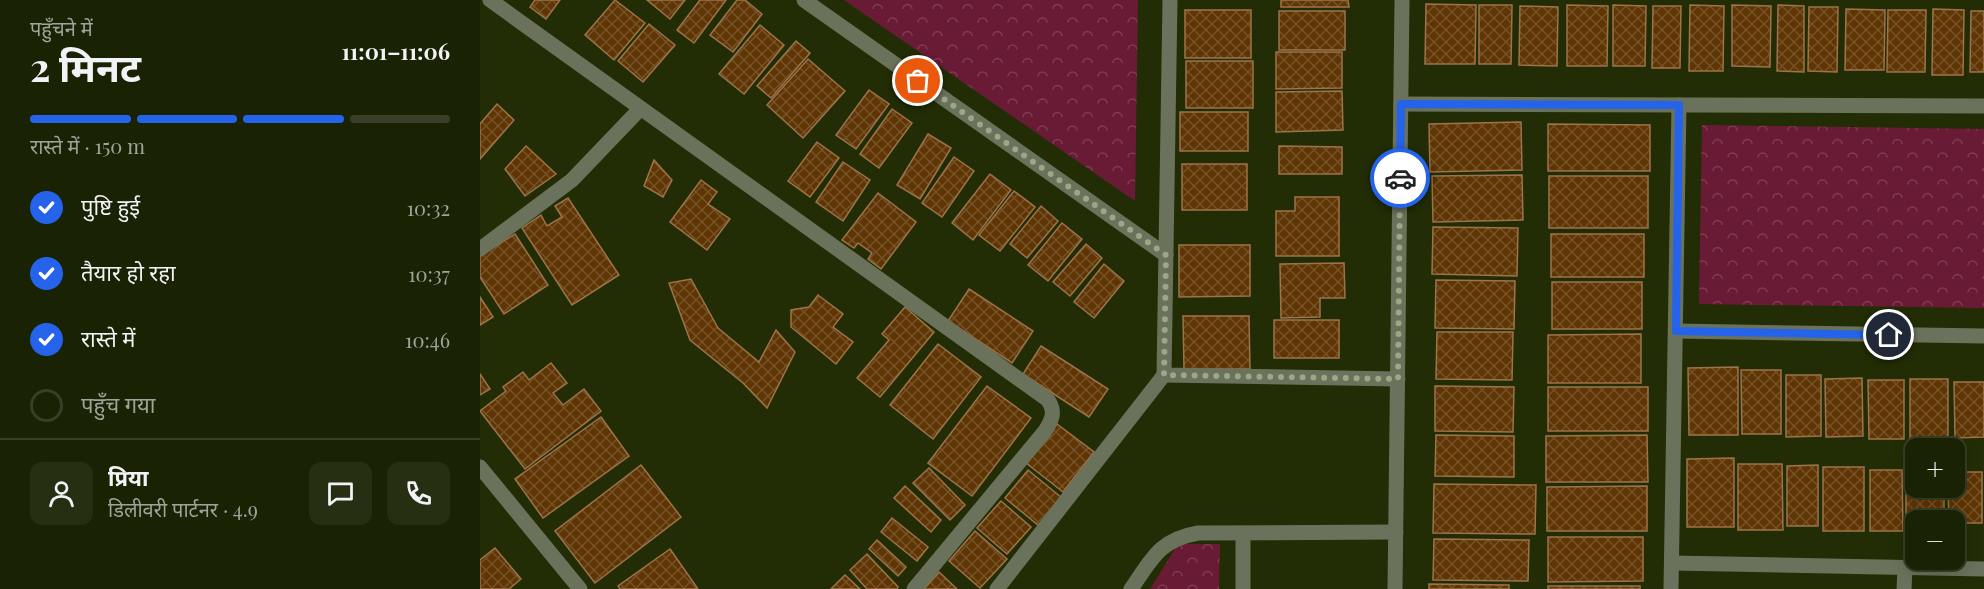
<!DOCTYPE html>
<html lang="hi">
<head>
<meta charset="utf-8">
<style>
  body { margin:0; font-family:"Playfair Display","Noto Sans Devanagari",serif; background:#272f13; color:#f1f3f6; height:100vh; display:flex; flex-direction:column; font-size:22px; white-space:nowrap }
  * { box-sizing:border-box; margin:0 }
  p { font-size:20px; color:#9fa49a }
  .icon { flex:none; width:33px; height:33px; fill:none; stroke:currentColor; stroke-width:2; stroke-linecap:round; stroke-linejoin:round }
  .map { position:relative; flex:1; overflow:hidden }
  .sheet { display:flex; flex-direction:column; background:#1a2204; width:480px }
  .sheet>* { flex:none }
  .buttons { position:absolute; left:1425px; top:438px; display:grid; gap:12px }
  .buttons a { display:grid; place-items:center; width:60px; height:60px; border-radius:12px; background:#1a2204; box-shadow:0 3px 15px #0003,0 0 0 2px #383f26; font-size:30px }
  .pin { position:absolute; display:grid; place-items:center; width:51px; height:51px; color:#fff; margin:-26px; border:3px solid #fff; border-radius:50%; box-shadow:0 2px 6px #0007 }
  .courier { position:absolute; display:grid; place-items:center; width:60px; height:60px; margin:-30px; border:4px solid #2563eb; border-radius:50%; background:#fff; color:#222; box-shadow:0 2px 8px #0007 }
  .summary em { font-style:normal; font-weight:700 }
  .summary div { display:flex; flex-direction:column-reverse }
  .summary { display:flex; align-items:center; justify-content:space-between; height:102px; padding:0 30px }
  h1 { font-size:39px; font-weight:700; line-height:45px }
  .bar { display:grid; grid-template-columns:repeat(4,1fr); gap:9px 6px; align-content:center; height:72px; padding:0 30px }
  .bar i { height:8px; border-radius:4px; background:#383f26 }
  .bar .current { background:#2563eb }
  .bar p { grid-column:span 4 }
  .line { display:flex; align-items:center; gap:15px; padding:0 30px; border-top:2px solid #383f26 }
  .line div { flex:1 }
  .round { display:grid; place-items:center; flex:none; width:63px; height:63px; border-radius:12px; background:#272f13 }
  ol { padding:0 30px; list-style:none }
  li { display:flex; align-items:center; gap:18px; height:66px }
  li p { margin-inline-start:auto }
  li .icon { padding:6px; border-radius:50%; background:#2563eb; color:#fff; stroke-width:4 }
  li:last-child { color:#9fa49a }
  li i { width:33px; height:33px; border:3px solid #383f26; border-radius:50% }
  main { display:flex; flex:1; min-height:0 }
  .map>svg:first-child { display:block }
  .forest { fill:url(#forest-crowns) }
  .building { fill:url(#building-cross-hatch); stroke:#9d734a; stroke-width:1.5 }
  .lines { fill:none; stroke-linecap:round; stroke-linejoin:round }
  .minor { stroke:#6a725c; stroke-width:15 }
  .done { stroke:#9ca787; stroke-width:6; stroke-dasharray:0 10.8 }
  .route { stroke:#2563eb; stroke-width:8 }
</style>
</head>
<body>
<main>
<section class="sheet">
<div class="summary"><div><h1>2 मिनट</h1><p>पहुँचने में</p></div><em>11:01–11:06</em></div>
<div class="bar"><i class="current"></i><i class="current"></i><i class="current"></i><i></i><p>रास्ते में · 150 m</p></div>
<ol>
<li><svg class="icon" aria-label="check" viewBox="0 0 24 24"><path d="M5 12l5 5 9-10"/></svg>पुष्टि हुई<p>10:32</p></li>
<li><svg class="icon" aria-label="check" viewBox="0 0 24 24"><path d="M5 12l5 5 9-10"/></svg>तैयार हो रहा<p>10:37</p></li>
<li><svg class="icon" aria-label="check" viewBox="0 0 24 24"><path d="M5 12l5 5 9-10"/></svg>रास्ते में<p>10:46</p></li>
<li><i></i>पहुँच गया</li>
</ol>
<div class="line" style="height:108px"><a class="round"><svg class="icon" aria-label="person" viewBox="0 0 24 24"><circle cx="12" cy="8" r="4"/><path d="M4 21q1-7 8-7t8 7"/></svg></a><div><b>प्रिया</b><p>डिलीवरी पार्टनर · 4.9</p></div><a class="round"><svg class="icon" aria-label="chat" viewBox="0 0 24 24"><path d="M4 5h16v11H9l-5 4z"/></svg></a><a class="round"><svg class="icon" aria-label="phone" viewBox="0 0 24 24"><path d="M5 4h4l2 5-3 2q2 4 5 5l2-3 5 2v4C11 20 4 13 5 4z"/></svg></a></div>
</section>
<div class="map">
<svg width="1504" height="589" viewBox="0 0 1504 589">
  <defs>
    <pattern id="forest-crowns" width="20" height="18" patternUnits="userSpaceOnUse" patternTransform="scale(1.5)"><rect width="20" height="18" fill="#691b36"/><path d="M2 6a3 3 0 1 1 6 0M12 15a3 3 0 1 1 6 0" fill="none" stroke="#7e3c52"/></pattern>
    <pattern id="building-cross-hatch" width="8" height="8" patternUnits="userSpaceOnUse" patternTransform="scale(1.5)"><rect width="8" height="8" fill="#5e3503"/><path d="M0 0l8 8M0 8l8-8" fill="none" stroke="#755227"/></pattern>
  </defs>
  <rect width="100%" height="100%" fill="#222d05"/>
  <!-- forest -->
  <g class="forest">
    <path d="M364 0H658L655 201Z"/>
    <path d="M1222 125 1504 129V308L1219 304Z"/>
    <path d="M698 544H740L739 589H670Z"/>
  </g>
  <!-- building -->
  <g class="building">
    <path d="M55 0H80L66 19 50 7Z"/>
    <path d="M135 0 165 23 134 60 105 35Z"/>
    <path d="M167 0H205L190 19Z"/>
    <path d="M220 0H246L214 43 197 30Z"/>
    <path d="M257 0H265L282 14 253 52 230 35Z"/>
    <path d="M801 0H868L869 7H801Z"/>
    <path d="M946 4 996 5 995 64H945Z"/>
    <path d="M999 5H1032L1031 64H999Z"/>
    <path d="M1087 5 1128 6 1127 66H1087Z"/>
    <path d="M1133 5 1166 6 1165 66H1133Z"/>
    <path d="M1210 5 1244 6 1243 71H1209Z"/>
    <path d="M1252 5 1291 6 1290 67 1252 66Z"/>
    <path d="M1298 5 1324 6V72L1297 71Z"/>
    <path d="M1040 6 1078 7 1077 66 1039 65Z"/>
    <path d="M1173 6H1201L1200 68H1172Z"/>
    <path d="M1329 7H1358L1357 72 1328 71Z"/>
    <path d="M1366 9 1405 10 1404 70H1365Z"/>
    <path d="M1453 9 1484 10 1483 75H1452Z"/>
    <rect x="705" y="10" width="66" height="48"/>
    <path d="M1408 10H1446L1445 72H1407Z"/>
    <rect x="799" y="11" width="66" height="39"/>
    <path d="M1491 11H1504V72H1490Z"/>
    <path d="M169 24 195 45 163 82 138 61Z"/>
    <path d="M280 25 304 45 264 94 239 74Z"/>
    <path d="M316 41 330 53 291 98 277 86Z"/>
    <path d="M796 52H862V88L796 89Z"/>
    <path d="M328 59 365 91 323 138 287 105Z"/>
    <rect x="706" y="61" width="67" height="47"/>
    <path d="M389 90 409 104 376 149 356 135Z"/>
    <path d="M862 91 863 130 796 132V92Z"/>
    <path d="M17 104 34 120 0 159V124Z"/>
    <path d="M412 109 432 123 399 168 380 154Z"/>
    <rect x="700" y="112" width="68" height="39"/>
    <path d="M1041 122 1042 170 950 172 949 124Z"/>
    <path d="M1068 124 1170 125V171H1068Z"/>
    <path d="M448 134 471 148 440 199 417 185Z"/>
    <path d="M337 142 359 158 330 197 308 181Z"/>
    <path d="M46 146 76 174 45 196 25 169Z"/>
    <path d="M799 146 862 147V174H799Z"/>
    <path d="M474 157 494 171 462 217 442 203Z"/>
    <path d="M174 160 192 180 183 197 164 186Z"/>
    <path d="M363 162 390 180 363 221 336 202Z"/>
    <rect x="702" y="164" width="65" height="46"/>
    <path d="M510 174 531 190 493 240 472 223Z"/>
    <path d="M1042 175 1043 220 953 222 952 176Z"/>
    <rect x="1069" y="176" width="99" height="52"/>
    <path d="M221 180 237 192 228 204 250 219 227 250 190 222Z"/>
    <path d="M534 191 555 207 520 251 499 235Z"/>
    <path d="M398 193 436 222 401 269 388 259 392 253 378 243 374 248 362 240Z"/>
    <path d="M815 197H859V256H796V211H815Z"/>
    <path d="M88 198 139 275 92 305 42 228 61 215 67 226 82 217 75 206Z"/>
    <path d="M561 206 578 221 547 258 530 244Z"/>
    <path d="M582 223 602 239 568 281 548 265Z"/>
    <path d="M953 227 1038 228 1037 276 952 274Z"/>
    <path d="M35 234 68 285 24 314 0 277V256Z"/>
    <rect x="1071" y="234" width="93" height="43"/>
    <path d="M606 244 622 258 590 296 573 282Z"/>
    <path d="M699 245H770V296L699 297Z"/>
    <path d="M864 263 865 298H840V317L801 318 800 264Z"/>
    <path d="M624 264 644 281 614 318 594 302Z"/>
    <path d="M211 279 238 328 279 362 296 330 315 352 287 408 263 383 210 340 189 283Z"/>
    <path d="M956 280 1035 281 1034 329 955 328Z"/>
    <rect x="1072" y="282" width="90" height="47"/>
    <path d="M489 289 553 331 532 363 468 321Z"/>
    <path d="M338 295 363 314 353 327 373 342 356 364 311 327V310L329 307Z"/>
    <path d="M0 297 13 317 0 325Z"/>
    <path d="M425 307 454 332 400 397 377 378 409 340 402 334Z"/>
    <path d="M703 316H769L770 369H704Z"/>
    <rect x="794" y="320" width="65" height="38"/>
    <path d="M957 332H1033L1032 380 956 379Z"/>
    <path d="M1161 334V383H1068V335Z"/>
    <path d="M458 344 501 377 453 439 410 405Z"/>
    <path d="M561 346 628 389 609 417 543 374Z"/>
    <path d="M71 363 87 383 73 393 83 405 104 389 121 411 45 469 0 411 26 391 23 387 43 372 49 380Z"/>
    <path d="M1258 367V435H1209L1208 368Z"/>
    <path d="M1261 370H1301V434H1262Z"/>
    <path d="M0 374 10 389 0 395Z"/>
    <path d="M1306 375H1341V436L1306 437Z"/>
    <path d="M1382 378 1383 436 1346 437 1345 379Z"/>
    <rect x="1430" y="379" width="38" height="60"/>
    <path d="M1388 380H1424V439H1389Z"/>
    <path d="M1474 382H1504V437L1475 438Z"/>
    <path d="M507 386 551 418 492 496 448 463Z"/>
    <path d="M955 386 1034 387 1033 432 955 431Z"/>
    <rect x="1068" y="387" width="100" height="44"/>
    <path d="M121 417 149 456 63 518 35 479Z"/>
    <path d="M577 424 614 452 583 492 546 463Z"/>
    <path d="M956 435 1034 436V477L955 476Z"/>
    <path d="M1167 435 1168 482H1066V436Z"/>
    <path d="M1254 458V527H1207V459Z"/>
    <path d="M1258 464H1302L1303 530H1258Z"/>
    <path d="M161 465 201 517 115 583 75 531Z"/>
    <path d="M1338 465V526H1307V466Z"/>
    <rect x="1343" y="467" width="41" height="64"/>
    <path d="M449 468 485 505 470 520 433 483Z"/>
    <path d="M1426 469H1436V488H1464V520H1436V533H1426Z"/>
    <path d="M548 470 582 498 559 526 525 498Z"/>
    <path d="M1390 470H1422L1423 531H1390Z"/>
    <path d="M1474 472H1502V523H1474V520H1469L1468 488H1474Z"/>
    <path d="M954 484 1056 485 1055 534 953 533Z"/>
    <path d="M425 486 461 520 451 532 414 498Z"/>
    <path d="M1167 486V531H1067V487Z"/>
    <path d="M521 501 551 527 527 554 497 528Z"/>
    <path d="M412 518 448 547 437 561 401 532Z"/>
    <path d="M495 531 527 559 500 588 469 561Z"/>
    <path d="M1068 537H1163V581L1068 582Z"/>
    <path d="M954 539 1049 540 1048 581 953 580Z"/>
    <path d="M397 540 426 567 418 576 389 549Z"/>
    <path d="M15 548 41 579 29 589H0V560Z"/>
    <path d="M190 549 218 589H140L138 586Z"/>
    <path d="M387 554 418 587 417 589H387L370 570Z"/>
    <path d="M459 572 477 589H444Z"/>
    <path d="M365 575 380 589H351Z"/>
    <path d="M949 584 1029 585V589H949Z"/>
    <rect x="1068" y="586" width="92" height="3"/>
  </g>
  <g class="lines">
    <!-- minor -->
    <g class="minor">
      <path d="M10 0 568 400C576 412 572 420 565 431L434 589"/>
      <path d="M324 0 686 255"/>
      <path d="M690 0 684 375 918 379"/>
      <path d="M921 104 1504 106"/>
      <path d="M0 249 92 180 160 109"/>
      <path d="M1196 331 1504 336"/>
      <path d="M0 467 100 589"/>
      <path d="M763 534V589"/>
      <path d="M1192 563 1504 569"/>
      <path d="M517 589 684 375"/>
      <path d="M651 589C672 559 679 540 718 533L916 532"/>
      <path d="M915 589 922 0"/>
      <path d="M1191 589 1199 105"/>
      <path d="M1424 589 1425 568"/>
    </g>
  </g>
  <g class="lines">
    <!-- done -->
    <path class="done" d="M438 81 686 255 684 375 918 379 920 178"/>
    <!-- route -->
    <path class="route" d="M920 178 921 104 1199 105 1196 331 1409 335"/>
  </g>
</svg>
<div class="buttons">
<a>+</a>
<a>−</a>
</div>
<div class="pin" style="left:438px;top:81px;background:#ea580c"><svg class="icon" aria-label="bag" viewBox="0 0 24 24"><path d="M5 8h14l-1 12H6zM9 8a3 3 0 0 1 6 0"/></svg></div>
<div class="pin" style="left:1409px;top:335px;background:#1f2937"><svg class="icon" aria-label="home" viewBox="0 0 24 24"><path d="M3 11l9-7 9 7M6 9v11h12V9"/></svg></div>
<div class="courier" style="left:920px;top:178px"><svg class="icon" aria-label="car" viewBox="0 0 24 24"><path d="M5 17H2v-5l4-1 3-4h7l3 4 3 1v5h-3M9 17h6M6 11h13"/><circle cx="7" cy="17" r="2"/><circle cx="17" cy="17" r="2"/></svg></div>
</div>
</main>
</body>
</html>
